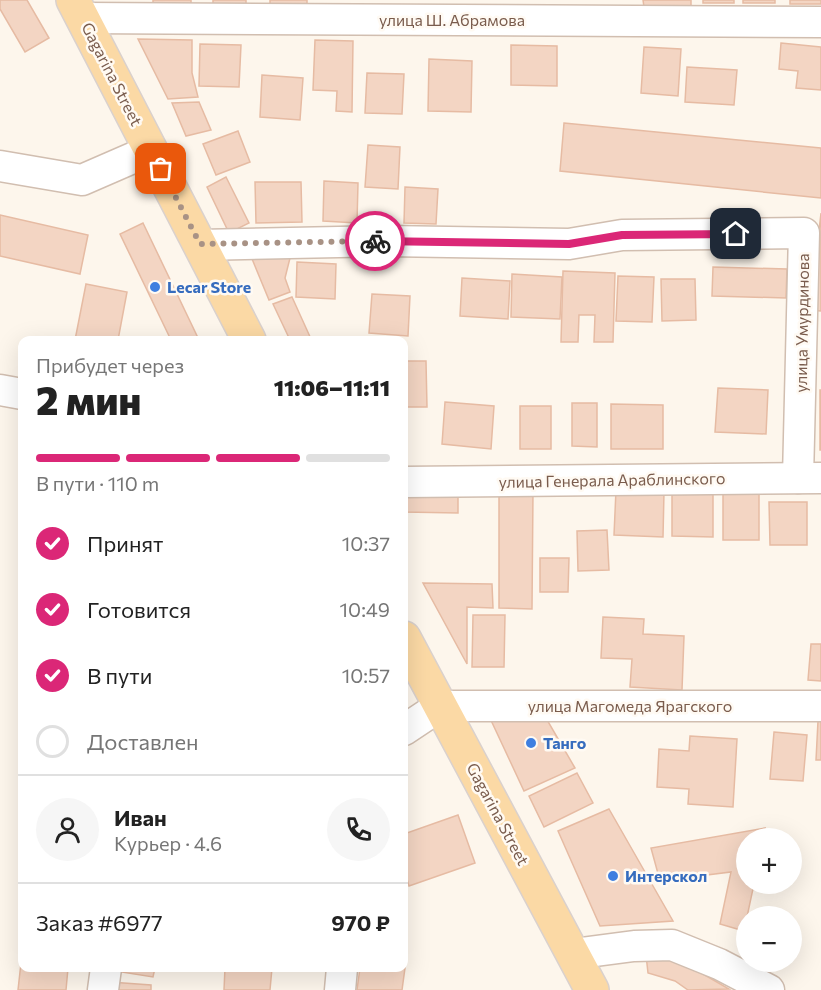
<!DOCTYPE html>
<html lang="ru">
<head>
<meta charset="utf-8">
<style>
  body { margin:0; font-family:Commissioner,sans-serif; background:#f6f6f6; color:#222; height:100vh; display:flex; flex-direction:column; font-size:22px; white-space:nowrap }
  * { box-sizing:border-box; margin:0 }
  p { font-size:20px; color:#767676 }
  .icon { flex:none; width:33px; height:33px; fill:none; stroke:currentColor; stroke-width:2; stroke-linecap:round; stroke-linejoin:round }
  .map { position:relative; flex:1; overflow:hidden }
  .side { position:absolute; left:18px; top:336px; width:390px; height:636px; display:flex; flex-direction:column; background:#fff; border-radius:12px; box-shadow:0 6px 24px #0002 }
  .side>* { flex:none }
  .controls { position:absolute; left:736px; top:828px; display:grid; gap:12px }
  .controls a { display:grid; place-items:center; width:66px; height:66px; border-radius:50%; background:#fff; box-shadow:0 6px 24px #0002; font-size:30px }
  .pin { position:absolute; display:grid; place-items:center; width:51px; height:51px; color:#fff; margin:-26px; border-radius:12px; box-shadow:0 3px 9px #0006 }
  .courier { position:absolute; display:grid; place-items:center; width:60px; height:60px; margin:-30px; border:4px solid #db2777; border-radius:50%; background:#fff; color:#222; box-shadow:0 2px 8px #0007 }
  .headline em { font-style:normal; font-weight:800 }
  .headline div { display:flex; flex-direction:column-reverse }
  .headline { display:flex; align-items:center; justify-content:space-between; height:102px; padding:0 18px }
  h1 { font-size:39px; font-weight:800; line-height:45px }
  .bar { display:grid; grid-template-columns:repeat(4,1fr); gap:9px 6px; align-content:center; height:72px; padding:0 18px }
  .bar i { height:8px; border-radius:4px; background:#e0e0e0 }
  .bar .current { background:#db2777 }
  .bar p { grid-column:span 4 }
  .line { display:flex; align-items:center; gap:15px; padding:0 18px; border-top:2px solid #e0e0e0 }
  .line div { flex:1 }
  .round { display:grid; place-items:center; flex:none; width:63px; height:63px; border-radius:32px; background:#f6f6f6 }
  ol { padding:0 18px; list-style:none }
  li { display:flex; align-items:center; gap:18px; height:66px }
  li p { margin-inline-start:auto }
  li .icon { padding:6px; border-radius:50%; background:#db2777; color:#fff; stroke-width:4 }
  li:last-child { color:#767676 }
  li i { width:33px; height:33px; border:3px solid #e0e0e0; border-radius:50% }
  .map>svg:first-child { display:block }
  .building { fill:#f3d5c3; stroke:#e6bba3; stroke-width:1.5 }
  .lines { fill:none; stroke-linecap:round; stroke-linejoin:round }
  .minor-casing { stroke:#d1beb0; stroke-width:33 }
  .major-casing { stroke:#dad1cd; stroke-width:36 }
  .minor { stroke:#fff; stroke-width:30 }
  .major { stroke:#fbd9a5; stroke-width:33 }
  .done { stroke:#a89285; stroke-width:6; stroke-dasharray:0 10.8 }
  .route { stroke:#db2777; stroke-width:8 }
  .shop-dot { fill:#3f7fe0; stroke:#fffaf3; stroke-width:2 }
  .labels { text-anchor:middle; stroke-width:5; stroke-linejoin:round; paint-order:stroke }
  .street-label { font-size:16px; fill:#7a5c4d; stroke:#fffaf3 }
  .shop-label { font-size:16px; font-weight:bold; fill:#366cbe; stroke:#fffaf3; text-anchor:start }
</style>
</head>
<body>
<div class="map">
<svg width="821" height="990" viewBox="0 0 821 990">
  <rect width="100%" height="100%" fill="#fdf6ec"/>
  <!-- building -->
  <g class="building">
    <path d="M0 0H27L49 38 25 52 0 9Z"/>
    <rect x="153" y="0" width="38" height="7"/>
    <path d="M213 0H246V9L213 8Z"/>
    <rect x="270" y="0" width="37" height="9"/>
    <path d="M643 0H691V7H644Z"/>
    <rect x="703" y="0" width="31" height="3"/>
    <rect x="743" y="0" width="32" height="3"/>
    <rect x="790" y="0" width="31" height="4"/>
    <path d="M138 39 192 40V73L198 97 168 99Z"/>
    <path d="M315 40 353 41 352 112 336 111 337 91 313 90Z"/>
    <path d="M781 43 821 47V90L796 88 798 71 779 69Z"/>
    <path d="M200 44 241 45 239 87 199 86Z"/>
    <path d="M511 45 557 46V86L511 85Z"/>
    <path d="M644 47 681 49 678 96 641 93Z"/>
    <path d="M429 59 472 61 471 112 428 111Z"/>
    <path d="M687 67 737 70 734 105 685 102Z"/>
    <path d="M367 73 404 74 402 114 365 113Z"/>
    <path d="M262 75 303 78 300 120 260 117Z"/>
    <path d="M199 102 211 130 186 136 172 103Z"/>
    <path d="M564 123 821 148V198L560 171Z"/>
    <path d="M238 131 250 162 216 175 203 144Z"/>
    <path d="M368 145 400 147 398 189 365 187Z"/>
    <path d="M226 177 249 223 229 233 207 187Z"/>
    <path d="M324 181 358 183 357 223 323 221Z"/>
    <path d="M255 182H301L302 222 256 223Z"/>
    <path d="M405 187 438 189 436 224 404 223Z"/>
    <path d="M821 213V311L810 310Z"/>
    <path d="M0 215 88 235 80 274 0 256Z"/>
    <path d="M143 223 199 340H171L120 234Z"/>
    <path d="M250 254H291L285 278 290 292 269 300Z"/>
    <path d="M297 262 336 264 335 299 296 297Z"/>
    <path d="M713 267 787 269 786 298 712 296Z"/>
    <path d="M563 271 615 273 613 342H594L595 315H579L578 342H561Z"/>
    <path d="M512 274 562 277 560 319 511 317Z"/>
    <path d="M618 276 654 277 652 322 616 321Z"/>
    <path d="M462 278 510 281 508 319 460 316Z"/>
    <path d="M661 279H695L696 320 662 321Z"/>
    <path d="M86 284 127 292 118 340H75Z"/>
    <path d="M372 294 410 296 408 336 369 333Z"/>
    <path d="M292 297 311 339 307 340H290L273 304Z"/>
    <path d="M404 361H426L427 407H404Z"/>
    <path d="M718 388 768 390 766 434 715 432Z"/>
    <rect x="820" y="390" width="1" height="60"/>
    <path d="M445 402 494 406 491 449 442 444Z"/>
    <path d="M572 403H597V447L572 446Z"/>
    <path d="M611 404 663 405V449H611Z"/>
    <rect x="520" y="406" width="31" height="43"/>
    <path d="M404 490 458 491V513L404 512Z"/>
    <path d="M616 490 664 492 663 537 614 535Z"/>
    <path d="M499 491H533L532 609 499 608Z"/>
    <path d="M672 493 713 494V537L672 536Z"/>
    <rect x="723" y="494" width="36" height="46"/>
    <path d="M769 502H807V545H770Z"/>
    <path d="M607 530 609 570 578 571 577 531Z"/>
    <path d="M540 558H569L568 592H540Z"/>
    <path d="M423 583 492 584 493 608 467 607V664Z"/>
    <path d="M473 615H505L504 667H472Z"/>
    <path d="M603 617 644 619 643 634 684 636 682 690 630 687 632 659 601 658Z"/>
    <path d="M811 644H821V681L808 680Z"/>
    <path d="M489 716 546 718 575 768 524 791Z"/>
    <path d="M818 721H821V760H816Z"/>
    <path d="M774 732 807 735 803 781 770 779Z"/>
    <path d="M690 736 737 739 733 807 688 804 689 789 657 787 659 749 689 751Z"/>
    <path d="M577 773 593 803 544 827 529 796Z"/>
    <path d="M609 809 673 921 600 926 558 831Z"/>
    <path d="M458 815 475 863 409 886 404 869V834Z"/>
    <path d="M765 828 763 838H747V884H754L744 931 720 924 731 872 660 881 651 848Z"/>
    <path d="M22 954V968H68L66 990H18Z"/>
    <path d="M646 955 684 963 729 989 688 990 675 981 648 973Z"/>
    <path d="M116 968H155L153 977 115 971Z"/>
    <path d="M225 968H272L270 990H224Z"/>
    <path d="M360 968H405L402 990H357Z"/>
    <path d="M110 982 151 985V990H109Z"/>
  </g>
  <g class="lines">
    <!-- minor casing -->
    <g class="minor-casing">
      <g id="minor">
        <path d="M83 18 821 22"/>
        <path d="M0 166 82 180 151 150"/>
        <path d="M200 245 387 241 569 244 622 235 804 233 798 478"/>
        <path d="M0 390 22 394"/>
        <path d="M404 482 821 478"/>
        <path d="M404 730 440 706H821"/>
        <path d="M573 954 634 946 672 945 719 964 769 990"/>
        <path d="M103 990 106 968"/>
        <path d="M340 990 342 968"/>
      </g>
    </g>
    <!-- major casing -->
    <g class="major-casing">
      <g id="major">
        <path d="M73 0 249 340"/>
        <path d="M404 638 592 990"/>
      </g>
    </g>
    <!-- minor -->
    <use href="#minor" class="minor"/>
    <!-- major -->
    <use href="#major" class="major"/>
  </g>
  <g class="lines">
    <!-- done -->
    <path class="done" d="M161 169 200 244 375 241"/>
    <!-- route -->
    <path class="route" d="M375 241 569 244 622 235 736 234"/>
  </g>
  <!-- markers -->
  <g class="shop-dot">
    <circle cx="155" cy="287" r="6"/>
    <circle cx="531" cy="743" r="6"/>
    <circle cx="613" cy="876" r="6"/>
  </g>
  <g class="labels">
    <!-- street labels -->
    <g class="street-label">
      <text x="452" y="26">улица Ш. Абрамова</text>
      <text transform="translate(112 74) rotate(63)" y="6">Gagarina Street</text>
      <text transform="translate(802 323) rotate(-89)" y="6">улица Умурдинова</text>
      <text transform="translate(612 480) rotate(-1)" y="6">улица Генерала Араблинского</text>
      <text x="630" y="712">улица Магомеда Ярагского</text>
      <text transform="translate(498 814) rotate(62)" y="6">Gagarina Street</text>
    </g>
    <!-- shop labels -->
    <g class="shop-label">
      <text x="167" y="293">Lecar Store</text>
      <text x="543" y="749">Танго</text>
      <text x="625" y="882">Интерскол</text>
    </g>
  </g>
</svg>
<div class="controls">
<a>+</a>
<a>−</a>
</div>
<div class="pin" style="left:161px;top:169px;background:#ea580c"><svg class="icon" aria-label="bag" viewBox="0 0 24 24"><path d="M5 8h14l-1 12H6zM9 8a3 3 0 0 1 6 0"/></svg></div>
<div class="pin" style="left:736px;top:234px;background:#1f2937"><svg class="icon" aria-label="home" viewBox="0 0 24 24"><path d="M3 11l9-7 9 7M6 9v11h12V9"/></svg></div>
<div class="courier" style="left:375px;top:241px"><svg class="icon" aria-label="bike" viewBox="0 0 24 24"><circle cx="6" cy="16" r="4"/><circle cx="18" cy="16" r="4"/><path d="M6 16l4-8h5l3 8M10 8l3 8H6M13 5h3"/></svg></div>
<section class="side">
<div class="headline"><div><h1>2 мин</h1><p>Прибудет через</p></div><em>11:06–11:11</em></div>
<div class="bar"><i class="current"></i><i class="current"></i><i class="current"></i><i></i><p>В пути · 110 m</p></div>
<ol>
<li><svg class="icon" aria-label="check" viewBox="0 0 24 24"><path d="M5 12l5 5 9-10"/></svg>Принят<p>10:37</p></li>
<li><svg class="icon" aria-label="check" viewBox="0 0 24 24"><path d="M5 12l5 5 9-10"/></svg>Готовится<p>10:49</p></li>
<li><svg class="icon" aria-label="check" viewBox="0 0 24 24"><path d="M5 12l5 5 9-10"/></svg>В пути<p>10:57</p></li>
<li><i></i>Доставлен</li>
</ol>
<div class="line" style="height:108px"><a class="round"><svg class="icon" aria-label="person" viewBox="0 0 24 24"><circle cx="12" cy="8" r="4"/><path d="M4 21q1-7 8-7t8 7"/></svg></a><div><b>Иван</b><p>Курьер · 4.6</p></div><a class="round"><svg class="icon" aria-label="phone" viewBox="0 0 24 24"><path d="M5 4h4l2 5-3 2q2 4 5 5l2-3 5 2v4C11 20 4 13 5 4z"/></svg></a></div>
<div class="line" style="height:78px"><div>Заказ #6977</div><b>970 ₽</b></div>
</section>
</div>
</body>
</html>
